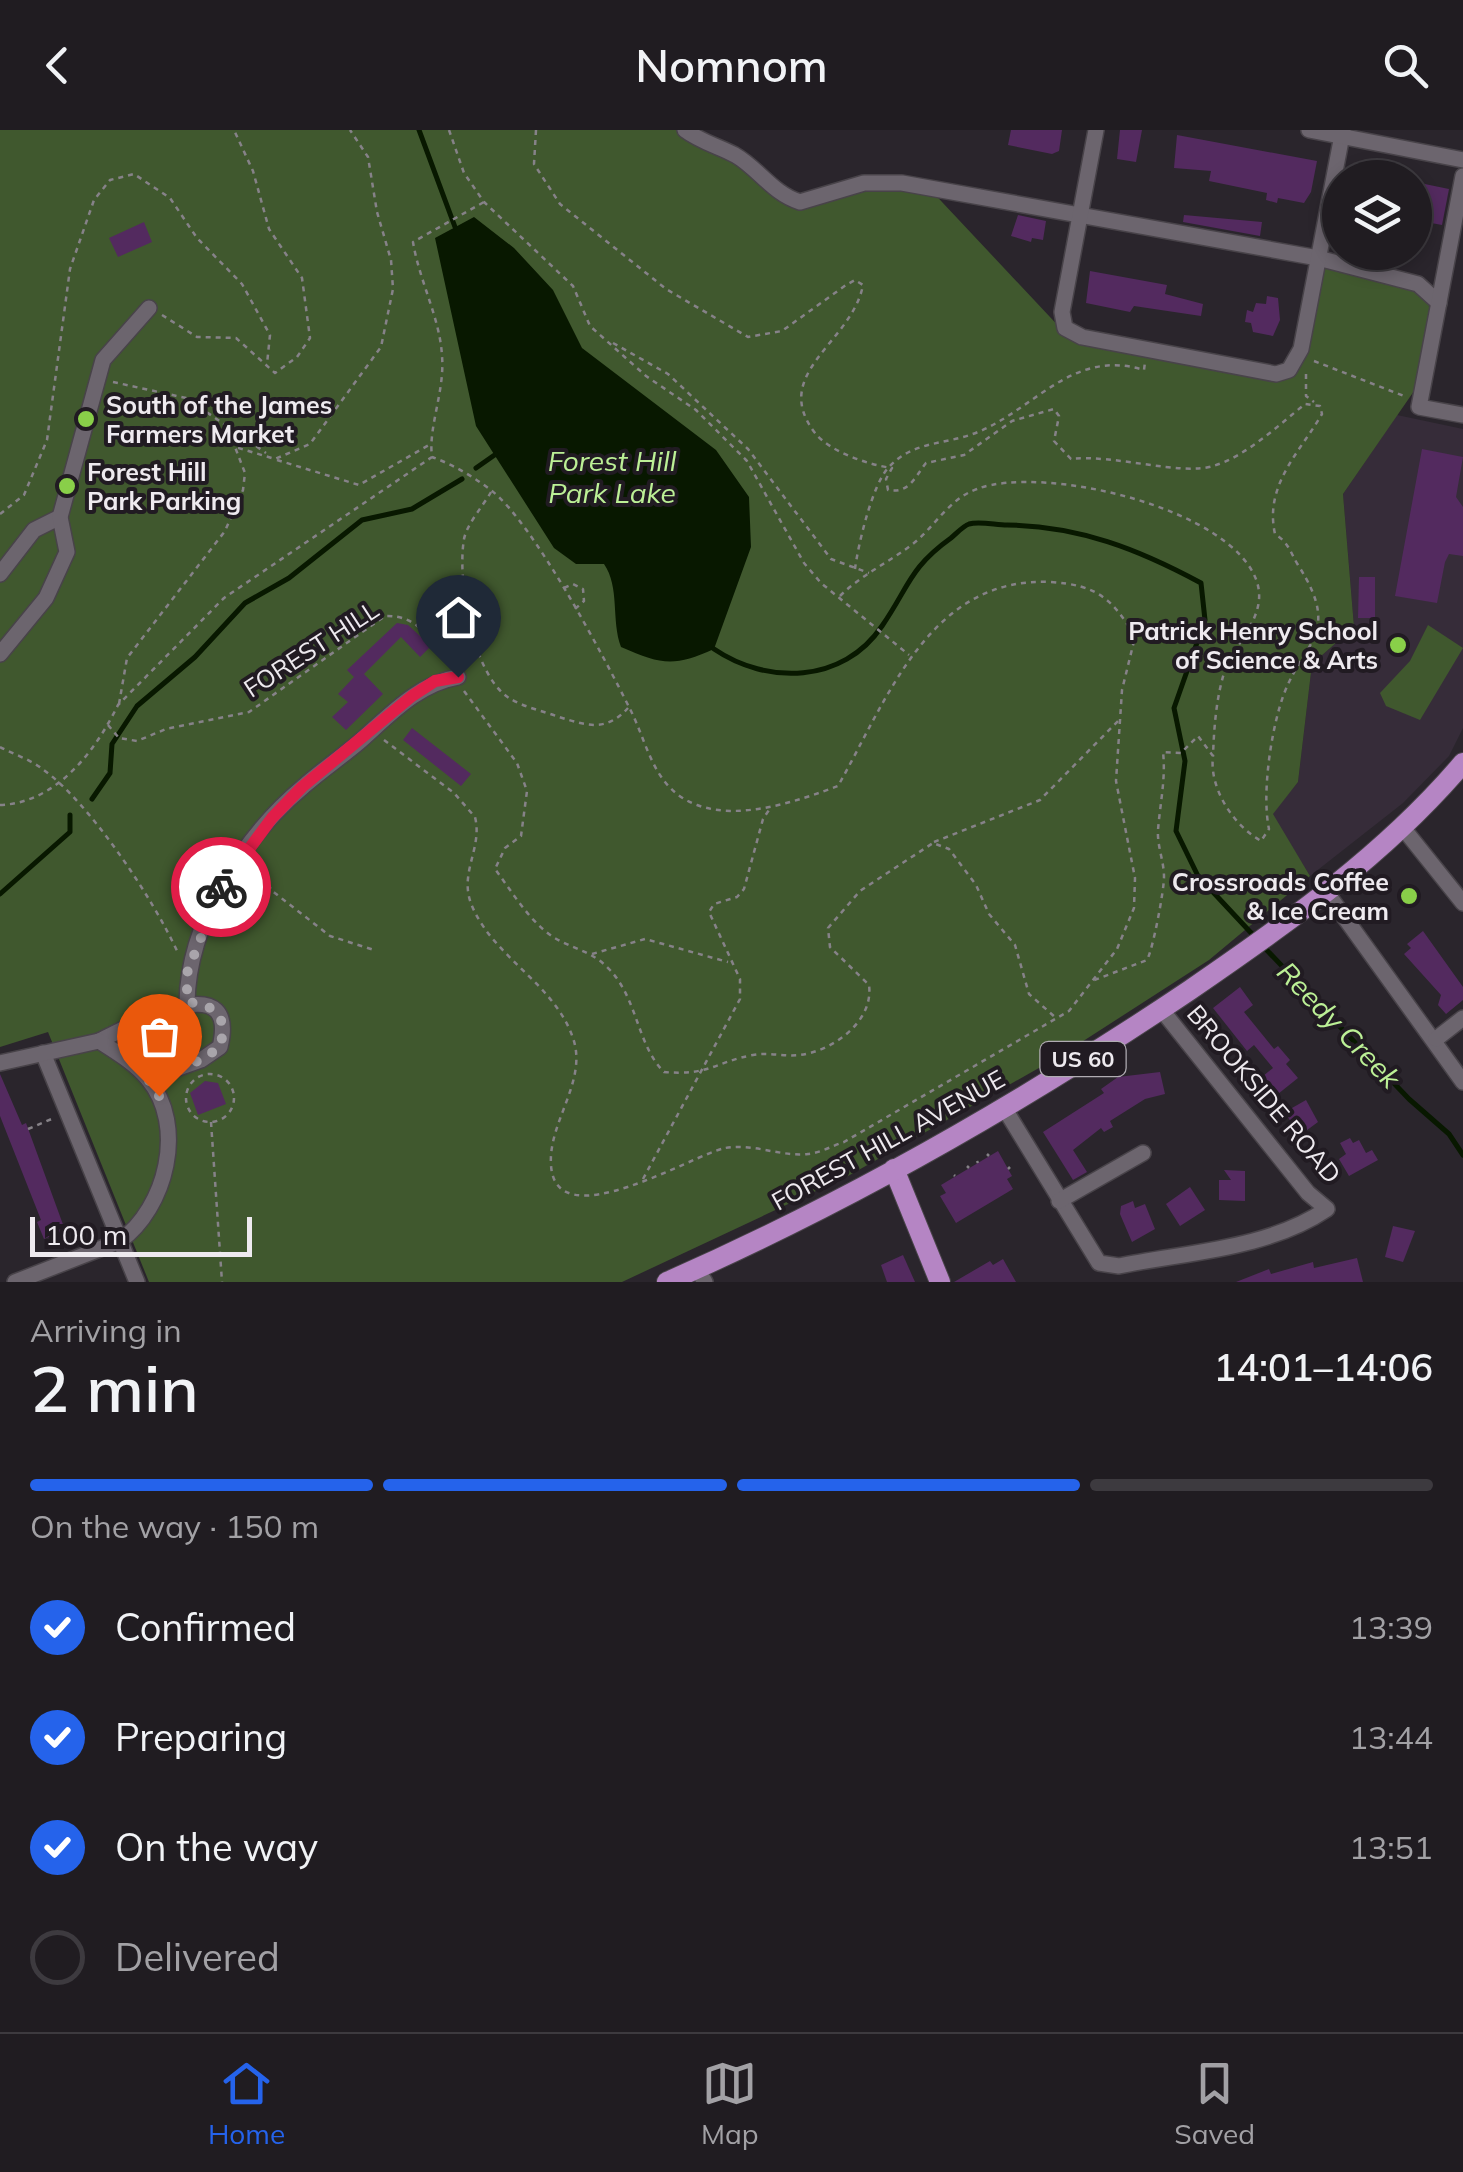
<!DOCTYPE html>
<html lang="en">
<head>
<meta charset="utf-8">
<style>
  body { margin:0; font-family:Mulish,sans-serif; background:#28252a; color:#f1f3f6; height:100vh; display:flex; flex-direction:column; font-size:38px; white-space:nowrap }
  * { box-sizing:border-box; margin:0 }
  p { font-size:32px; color:#a2a1a5 }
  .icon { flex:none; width:55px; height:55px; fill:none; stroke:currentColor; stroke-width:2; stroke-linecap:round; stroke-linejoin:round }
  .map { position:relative; height:1152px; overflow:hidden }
  .details { display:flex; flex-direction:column; background:#201c21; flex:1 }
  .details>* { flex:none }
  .controls { position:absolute; left:1322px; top:30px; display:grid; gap:20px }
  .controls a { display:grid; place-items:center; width:110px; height:110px; border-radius:50%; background:#201c21; box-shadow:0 5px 15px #0003,0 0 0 2px #3d3a3f; font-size:50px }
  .scale { position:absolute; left:30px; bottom:25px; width:222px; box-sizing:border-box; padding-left:10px; border:5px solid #eeeaef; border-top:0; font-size:28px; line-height:35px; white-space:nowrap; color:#eeeaef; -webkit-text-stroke:8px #211b22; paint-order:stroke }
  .pin { position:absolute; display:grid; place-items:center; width:85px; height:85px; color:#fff; margin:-102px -42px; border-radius:50% 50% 50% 0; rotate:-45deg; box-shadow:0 0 10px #0007 }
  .pin .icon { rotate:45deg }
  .courier { position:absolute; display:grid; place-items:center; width:100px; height:100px; margin:-50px; border:8px solid #e11d48; border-radius:50%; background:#fff; color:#222; box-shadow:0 2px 12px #0007 }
  .headline em { font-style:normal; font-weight:600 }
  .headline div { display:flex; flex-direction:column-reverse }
  .headline { display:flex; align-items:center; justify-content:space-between; height:170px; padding:0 30px }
  h1 { font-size:65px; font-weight:600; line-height:75px }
  .bar { display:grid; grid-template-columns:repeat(4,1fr); gap:15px 10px; align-content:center; height:120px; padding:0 30px }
  .bar i { height:12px; border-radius:8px; background:#3d3a3f }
  .bar .selected { background:#2563eb }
  .bar p { grid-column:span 4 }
  ol { padding:0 30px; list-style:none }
  li { display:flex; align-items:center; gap:30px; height:110px }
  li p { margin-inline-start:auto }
  li .icon { padding:10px; border-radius:50%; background:#2563eb; color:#fff; stroke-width:4 }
  li:last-child { color:#a2a1a5 }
  li i { width:55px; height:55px; border:5px solid #3d3a3f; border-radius:50% }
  header { display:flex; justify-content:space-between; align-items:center; height:130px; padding:0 30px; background:#201c21; font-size:45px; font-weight:600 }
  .dock { display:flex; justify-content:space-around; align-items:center; height:140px; border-top:2px solid #3d3a3f; background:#201c21; font-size:28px; color:#a2a1a5 }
  .dock a { display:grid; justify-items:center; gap:5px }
  .dock .selected { color:#2563eb }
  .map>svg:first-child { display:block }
  .built { fill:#362c39 }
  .green { fill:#40582e }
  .water { fill:#081800 }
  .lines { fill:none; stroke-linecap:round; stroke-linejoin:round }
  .stream { stroke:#081800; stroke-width:5 }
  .building { fill:#532a5f }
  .minor-casing { stroke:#484349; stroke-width:18 }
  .major-casing { stroke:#484349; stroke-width:22 }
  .path { stroke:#868288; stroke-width:2.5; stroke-dasharray:5 5; stroke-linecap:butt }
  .minor { stroke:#6c656e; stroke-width:15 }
  .major { stroke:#b585c4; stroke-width:20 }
  .done { stroke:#a9a5ab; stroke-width:10; stroke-dasharray:0 18 }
  .route { stroke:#e11d48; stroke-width:12 }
  .poi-dot { fill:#89cf49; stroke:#211b22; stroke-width:4 }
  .labels { text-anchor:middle; stroke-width:8; stroke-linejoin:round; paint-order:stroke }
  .shield { fill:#211b22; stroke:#b0acb2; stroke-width:2.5 }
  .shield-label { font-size:22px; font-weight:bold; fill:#eeeaef }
  .poi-label { font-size:25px; font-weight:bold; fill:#eeeaef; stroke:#211b22; text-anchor:start }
  .street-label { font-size:25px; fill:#eeeaef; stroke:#211b22 }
  .water-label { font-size:28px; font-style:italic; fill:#bcf096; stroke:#211b22 }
</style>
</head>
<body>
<header><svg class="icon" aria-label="back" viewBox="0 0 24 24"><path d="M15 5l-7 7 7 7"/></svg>Nomnom<svg class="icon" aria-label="search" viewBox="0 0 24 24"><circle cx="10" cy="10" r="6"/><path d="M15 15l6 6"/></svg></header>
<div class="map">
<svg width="1463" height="1152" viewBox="0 0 1463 1152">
  <rect width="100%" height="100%" fill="#2a252c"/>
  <!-- built -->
  <path class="built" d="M1397 285 1463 299V598L1449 626 1403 673 1310 746 1272 684 1298 652 1312 534 1354 497 1343 364Z"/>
  <!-- green -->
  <g class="green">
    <path d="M0 0H683L792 70 853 53 927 56 1065 203 1287 240 1319 129 1442 161 1423 248 1343 364 1354 497 1312 534 1298 652 1273 684 1310 746 1209 830 1060 926 848 1046 622 1152H149L48 902 0 917Z"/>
    <path d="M1428 495 1463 518 1420 590 1386 576 1380 563 1410 531Z"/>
  </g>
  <!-- water -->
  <path class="water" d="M474 87 514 118 553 160 582 218 716 320 749 367 751 417 714 519C674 537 662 535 621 517 611 490 620 457 604 434H576L554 418 476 296 435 108Z"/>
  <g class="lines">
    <!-- stream -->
    <g class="stream">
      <path d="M419 0 455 97"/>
      <path d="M476 338 496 324"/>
      <path d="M714 519C767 555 843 554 882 496 909 457 909 438 951 408 956 404 963 396 969 394 979 391 996 395 1007 395 1079 396 1138 419 1201 453L1205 490 1174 578 1185 631 1176 701 1198 746 1254 806"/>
      <path d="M92 669 110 643 112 614 137 576 195 527 245 473 289 448 362 390 412 379 462 349"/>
      <path d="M0 764 70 702V685"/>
      <path d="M1261 814 1409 969 1449 1004 1463 1025"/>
    </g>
  </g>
  <!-- building -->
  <g class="building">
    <path d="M1011 0H1062L1059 21 1052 24 1008 15Z"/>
    <path d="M1120 0H1142L1136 32 1117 29Z"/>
    <path d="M1177 5 1317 31 1311 62 1304 73 1278 68 1277 73 1266 70 1267 63 1209 51 1211 41 1174 38Z"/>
    <path d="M1415 52 1449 59 1442 95 1415 90Z"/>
    <path d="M1018 85 1046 91 1043 110 1032 108 1031 112 1011 106Z"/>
    <path d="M1184 85 1262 92 1260 106 1183 92Z"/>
    <path d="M144 92 152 112 118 127 109 108Z"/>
    <path d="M1090 141 1167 155 1165 164 1203 174 1201 186 1134 176 1130 182 1086 173Z"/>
    <path d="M1267 166 1278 168 1280 190 1273 206 1253 202 1251 193 1245 192 1247 180 1253 182 1256 173 1266 174Z"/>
    <path d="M1422 319 1463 327 1456 367 1463 377V426L1449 424 1445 432 1437 473 1395 466Z"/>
    <path d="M1359 447H1375V488H1358Z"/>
    <path d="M397 493 408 495 431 516 420 527 401 507 364 544 383 564 346 600 332 587 348 572 338 564 354 547 347 540Z"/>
    <path d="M412 598 471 644 461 656 403 610Z"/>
    <path d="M1423 801 1463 857V870L1446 884 1438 875 1441 865 1404 824 1411 818 1407 814Z"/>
    <path d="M1240 857 1253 875 1244 882 1274 919 1278 916 1290 930 1286 934 1298 948 1278 964 1263 946 1273 938 1254 915 1247 921 1213 878Z"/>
    <path d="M1160 942 1165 964 1145 969 1110 991 1113 997 1104 1002 1101 998 1073 1020 1087 1042 1073 1050 1043 1002 1104 963 1101 959 1118 947Z"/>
    <path d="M0 944 22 995 26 993 65 1100 44 1109 37 1092 41 1090 0 986Z"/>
    <path d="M205 951 218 953 226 974 198 985 190 963Z"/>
    <path d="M1306 970 1318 992 1299 1006 1285 982Z"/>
    <path d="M1350 1008 1353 1013 1359 1010 1366 1023 1372 1020 1378 1030 1349 1046 1339 1029 1346 1024 1340 1013Z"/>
    <path d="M998 1021 1012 1046 1007 1049 1013 1059 956 1093 940 1066 946 1063 941 1055Z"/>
    <path d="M1224 1040 1245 1041V1071L1219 1070V1050H1231Z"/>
    <path d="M1190 1057 1205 1080 1180 1096 1166 1074Z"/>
    <path d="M1133 1071 1135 1078 1145 1074 1155 1099 1132 1112 1120 1084 1121 1076Z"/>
    <path d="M1393 1096 1415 1101 1403 1132 1385 1127Z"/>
    <path d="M903 1125 915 1152H887L881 1135Z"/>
    <path d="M1357 1128 1363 1152H1236L1269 1139 1271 1144 1313 1132 1314 1138Z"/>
    <path d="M1003 1129 1016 1152H954L990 1131 993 1135Z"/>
  </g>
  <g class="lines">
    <!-- minor casing -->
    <g class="minor-casing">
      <g id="minor">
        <path d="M685 0C701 12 718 16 735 25 758 38 773 64 800 72L864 53H902L1318 128 1418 154 1439 173"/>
        <path d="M1096 0 1062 182 1065 198 1082 207 1276 244 1289 240 1301 219 1343 0"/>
        <path d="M1309 0 1463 30"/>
        <path d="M1463 46 1419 277 1463 285"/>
        <path d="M0 444 34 400 60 387"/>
        <path d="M0 524 46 468 67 422 60 387 103 230 149 178"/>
        <path d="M1403 698 1463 773"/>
        <path d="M1327 763 1463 952"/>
        <path d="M187 873C188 793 243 707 304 656 321 641 340 628 358 613 389 586 417 554 458 547"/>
        <path d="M1436 909 1463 888"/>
        <path d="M99 911C132 895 240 834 220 917L201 930 148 949"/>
        <path d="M43 923 137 1152"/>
        <path d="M0 933 99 911C116 922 135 933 148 949 187 996 166 1078 120 1111L15 1152"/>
        <path d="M1003 976 1099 1133 1119 1136C1188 1122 1268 1119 1327 1079L1308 1063 1161 879"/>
        <path d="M1059 1071 1143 1023"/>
        <path d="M697 1139 705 1152"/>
      </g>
    </g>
    <!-- major casing -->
    <g class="major-casing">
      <g id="major">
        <path d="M894 1039 940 1152"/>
        <path d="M667 1152C849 1072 1025 971 1190 860 1289 792 1385 725 1463 633"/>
      </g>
    </g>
    <!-- path -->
    <g class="path">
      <path d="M449 0 464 43 484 72 573 156 590 196 646 246 696 280 747 331 804 433 821 453 909 525"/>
      <path d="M536 0 534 34 560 74 666 159 748 207 782 201 846 155 855 150 863 155C852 213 769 243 815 303 830 322 869 335 892 338L886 349 888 360C909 364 915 347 926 333L964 325 1012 291 1054 279 1059 286 1054 311 1071 329C1114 324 1181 346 1213 336 1245 327 1279 295 1305 274L1320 276 1322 284C1300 322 1264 355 1275 404 1289 413 1290 422 1298 435 1345 508 1298 512 1280 576 1270 609 1262 666 1269 699L1261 711C1233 695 1209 658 1213 626L1198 606 1181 623 1163 622C1166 648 1160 674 1158 700 1157 716 1164 731 1164 747 1164 761 1153 819 1147 830L1092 851"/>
      <path d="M162 185 197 207 236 208 275 243 297 227 310 208 302 148 269 99 253 41 234 0"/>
      <path d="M613 213 668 244 748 319 831 429 869 443"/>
      <path d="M1314 231 1404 266"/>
      <path d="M1306 244V266L1314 272"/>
      <path d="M113 252 186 268 266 323"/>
      <path d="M277 330 359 355 429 315"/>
      <path d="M491 362C483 376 467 394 464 409 457 450 472 544 509 568 523 577 543 581 559 587 588 596 606 602 628 578"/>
      <path d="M0 384 24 365 47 310 70 139 94 70 110 50 134 44 170 68 197 108 242 154 270 205 267 234"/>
      <path d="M855 439C858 415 872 356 888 338 913 310 947 315 978 302 1036 278 1073 218 1144 240L1145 232"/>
      <path d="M564 458 573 454 583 459 584 471 575 479"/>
      <path d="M840 466C862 444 890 432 914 413 936 395 949 369 977 359 1043 334 1233 378 1257 452 1268 487 1234 513 1224 543 1216 570 1214 598 1213 626"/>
      <path d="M464 561 517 633 527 661 521 706 505 718 495 739C510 759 525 784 544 800 565 819 589 817 610 840 638 870 637 915 664 942 709 946 715 932 753 925 769 922 784 927 800 925 832 921 874 892 869 855L830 817 828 798 860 761 933 713 949 719 976 755 989 784 1015 815 1029 864 1056 888"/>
      <path d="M119 574 127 528 225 401 243 360 245 343 235 317 275 329 310 314 381 217 393 159 391 130 377 82 368 27 350 0"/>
      <path d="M108 595 119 608 137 611 166 599 249 582 385 486C418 485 429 508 448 533"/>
      <path d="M384 610 454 663 475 687C483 719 458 743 472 776 494 828 554 853 573 908 588 951 548 992 551 1035 555 1110 694 1024 725 1018 754 1013 780 1027 808 1024 820 1023 834 1015 844 1012L1069 881 1117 819 1134 778 1135 748 1116 651 1122 560 1135 507C1113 469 1097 455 1051 452 930 446 888 568 838 656 798 671 740 691 697 675 653 659 648 614 630 579 604 527 534 394 492 361 474 347 454 335 432 327"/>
      <path d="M0 617C13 624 29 629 41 638 89 671 154 770 178 823"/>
      <path d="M0 675C56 673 95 622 118 575L224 468 432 327C428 297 445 261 442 226 440 188 419 150 413 112L484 72"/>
      <path d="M934 712 1040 670 1119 590"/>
      <path d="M258 726 271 760 330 806 374 820"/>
      <path d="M592 824 645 809 728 832"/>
      <circle cx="210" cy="968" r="24"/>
      <path d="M211 992 222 1152"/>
      <path d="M28 999 54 988"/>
      <path d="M987 1024 989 1026"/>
      <path d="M977 1031 978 1033"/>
      <path d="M967 1036 969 1038"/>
      <path d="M1008 1039 1010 1037"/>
      <path d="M954 1045 955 1046"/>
      <path d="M643 1049 740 869V849L709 782 714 774 737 767 744 759 763 689 771 677"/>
    </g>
    <!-- minor -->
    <use href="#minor" class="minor"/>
    <!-- major -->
    <use href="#major" class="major"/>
  </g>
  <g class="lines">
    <!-- done -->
    <path class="done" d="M159 966 148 949 201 930 220 917C228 887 217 875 187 872V843L221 757"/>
    <!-- route -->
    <path class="route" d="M221 757 272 688 302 657 412 566 435 551 458 547"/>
  </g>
  <!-- markers -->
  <g class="poi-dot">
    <circle cx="86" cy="289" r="10"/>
    <circle cx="67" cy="356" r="10"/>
    <circle cx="1398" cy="515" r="10"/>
    <circle cx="1409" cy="766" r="10"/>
  </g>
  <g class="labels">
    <!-- shield labels -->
    <rect class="shield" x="1040.5" y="912" width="85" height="34" rx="8"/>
    <g class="shield-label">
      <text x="1083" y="937">US 60</text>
    </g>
    <!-- poi labels -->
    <g class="poi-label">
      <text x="106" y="284">South of the James<tspan x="106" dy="29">Farmers Market</tspan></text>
      <text x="87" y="351">Forest Hill<tspan x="87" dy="29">Park Parking</tspan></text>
      <text x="1378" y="510" text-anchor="end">Patrick Henry School<tspan x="1378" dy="29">of Science &amp; Arts</tspan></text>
      <text x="1389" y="761" text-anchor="end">Crossroads Coffee<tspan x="1389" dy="29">&amp; Ice Cream</tspan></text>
    </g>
    <!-- street labels -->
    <g class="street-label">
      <text transform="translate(311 519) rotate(-33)" y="9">FOREST HILL</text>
      <text transform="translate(1264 964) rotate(50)" y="9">BROOKSIDE ROAD</text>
      <text transform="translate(888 1010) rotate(-29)" y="9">FOREST HILL AVENUE</text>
    </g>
    <!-- water labels -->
    <g class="water-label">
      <text x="612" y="341">Forest Hill<tspan x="612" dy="32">Park Lake</tspan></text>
      <text transform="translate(1339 895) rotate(46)" y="10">Reedy Creek</text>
    </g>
  </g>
</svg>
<div class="controls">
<a><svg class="icon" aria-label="layers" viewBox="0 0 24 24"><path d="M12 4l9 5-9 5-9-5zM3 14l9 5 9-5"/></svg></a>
</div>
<div class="scale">100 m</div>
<div class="pin" style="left:159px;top:966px;background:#ea580c"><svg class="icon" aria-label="bag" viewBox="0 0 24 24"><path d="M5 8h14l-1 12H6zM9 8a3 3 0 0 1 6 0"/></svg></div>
<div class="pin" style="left:458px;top:547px;background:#1f2937"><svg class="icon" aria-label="home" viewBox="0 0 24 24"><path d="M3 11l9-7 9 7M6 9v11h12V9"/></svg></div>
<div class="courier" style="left:221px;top:757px"><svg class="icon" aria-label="bike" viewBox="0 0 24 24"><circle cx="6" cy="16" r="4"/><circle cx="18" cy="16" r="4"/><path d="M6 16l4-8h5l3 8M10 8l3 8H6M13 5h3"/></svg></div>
</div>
<section class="details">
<div class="headline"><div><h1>2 min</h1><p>Arriving in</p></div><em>14:01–14:06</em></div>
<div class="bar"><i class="selected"></i><i class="selected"></i><i class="selected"></i><i></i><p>On the way · 150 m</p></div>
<ol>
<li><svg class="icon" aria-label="check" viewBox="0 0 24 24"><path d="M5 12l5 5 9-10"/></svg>Confirmed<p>13:39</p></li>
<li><svg class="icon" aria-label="check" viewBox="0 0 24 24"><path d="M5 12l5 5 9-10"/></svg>Preparing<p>13:44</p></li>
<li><svg class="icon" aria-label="check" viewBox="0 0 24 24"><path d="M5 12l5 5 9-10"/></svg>On the way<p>13:51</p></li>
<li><i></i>Delivered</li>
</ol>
</section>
<nav class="dock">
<a class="selected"><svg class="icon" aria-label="home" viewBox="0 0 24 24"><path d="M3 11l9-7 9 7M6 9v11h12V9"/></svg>Home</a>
<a><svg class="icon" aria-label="map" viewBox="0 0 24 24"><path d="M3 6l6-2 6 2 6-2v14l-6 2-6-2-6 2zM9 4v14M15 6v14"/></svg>Map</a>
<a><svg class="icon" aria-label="saved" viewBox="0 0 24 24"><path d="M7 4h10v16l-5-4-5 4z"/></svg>Saved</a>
</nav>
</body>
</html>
